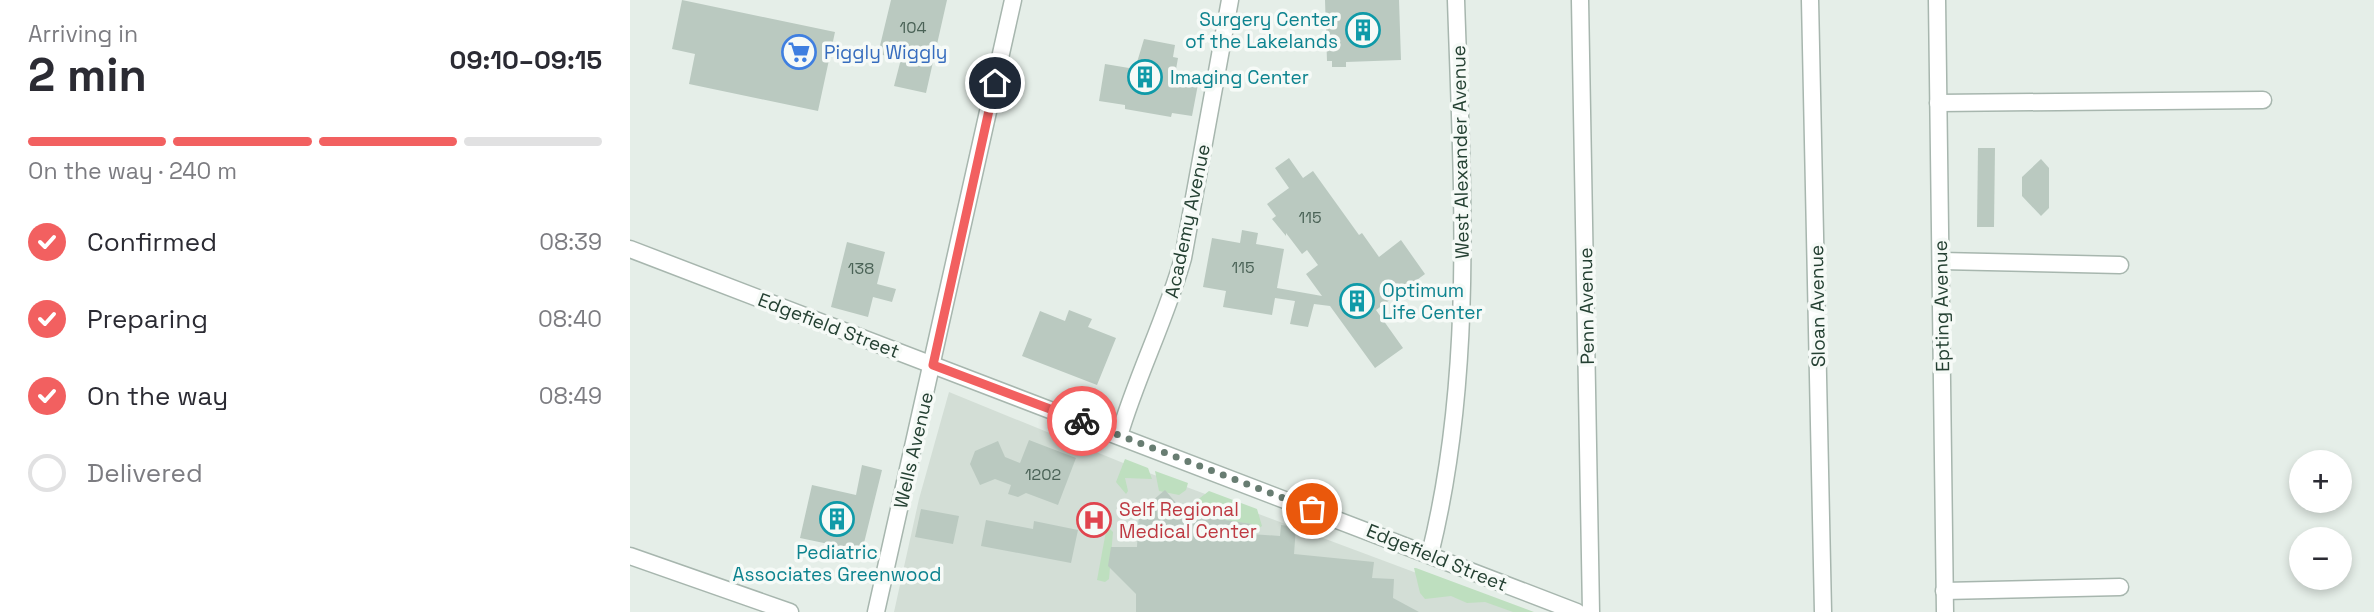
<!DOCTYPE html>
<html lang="en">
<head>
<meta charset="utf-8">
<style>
  body { margin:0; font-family:"Space Grotesk",sans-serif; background:#f2f2f3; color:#2b2b33; height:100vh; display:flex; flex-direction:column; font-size:26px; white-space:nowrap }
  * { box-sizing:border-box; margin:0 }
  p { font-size:23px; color:#7c7c81 }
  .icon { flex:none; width:38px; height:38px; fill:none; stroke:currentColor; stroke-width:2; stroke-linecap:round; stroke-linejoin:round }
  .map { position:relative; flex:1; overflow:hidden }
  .sheet { display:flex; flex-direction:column; background:#fff; width:630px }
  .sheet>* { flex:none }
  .tools { position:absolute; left:1659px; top:450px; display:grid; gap:14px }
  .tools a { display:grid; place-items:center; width:63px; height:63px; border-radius:50%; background:#fff; box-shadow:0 4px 10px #0003; font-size:35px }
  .pin { position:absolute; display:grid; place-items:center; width:60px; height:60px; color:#fff; margin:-30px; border:4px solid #fff; border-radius:50%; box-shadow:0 2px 7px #0007 }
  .courier { position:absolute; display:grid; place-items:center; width:70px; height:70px; margin:-35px; border:5px solid #f26060; border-radius:50%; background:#fff; color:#222; box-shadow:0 2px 9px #0007 }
  .headline em { font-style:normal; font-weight:600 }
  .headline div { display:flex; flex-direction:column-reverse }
  .headline { display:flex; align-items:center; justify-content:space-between; height:119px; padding:0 28px }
  h1 { font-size:46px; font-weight:600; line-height:52px }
  .bar { display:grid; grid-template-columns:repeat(4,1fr); gap:10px 7px; align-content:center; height:84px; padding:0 28px }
  .bar i { height:9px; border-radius:5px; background:#e1e1e2 }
  .bar .active { background:#f26060 }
  .bar p { grid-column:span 4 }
  ol { padding:0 28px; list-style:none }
  li { display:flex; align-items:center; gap:21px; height:77px }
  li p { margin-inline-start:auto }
  li .icon { padding:7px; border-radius:50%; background:#f26060; color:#fff; stroke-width:4 }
  li:last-child { color:#7c7c81 }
  li i { width:38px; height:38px; border:4px solid #e1e1e2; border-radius:50% }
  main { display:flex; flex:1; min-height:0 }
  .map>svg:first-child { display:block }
  .built { fill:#d3ded6 }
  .green { fill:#bedfbf }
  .building { fill:#bac9c0 }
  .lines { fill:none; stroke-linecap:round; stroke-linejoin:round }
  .minor-casing { stroke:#a7b6ae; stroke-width:19 }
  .minor { stroke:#fff; stroke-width:16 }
  .done { stroke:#687d72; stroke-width:7; stroke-dasharray:0 12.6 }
  .route { stroke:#f26060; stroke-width:9 }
  .labels { text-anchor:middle; stroke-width:7; stroke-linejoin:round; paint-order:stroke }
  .number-label { font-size:16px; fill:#4a6256 }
  .culture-label { font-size:19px; fill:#0d838f; stroke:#f6faf7; text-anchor:start }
  .shop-label { font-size:19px; fill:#366cbe; stroke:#f6faf7; text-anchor:start }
  .street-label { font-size:19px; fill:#244032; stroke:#f6faf7 }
  .health-label { font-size:19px; fill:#be3a42; stroke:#f6faf7; text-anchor:start }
</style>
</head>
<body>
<main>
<section class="sheet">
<div class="headline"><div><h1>2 min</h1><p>Arriving in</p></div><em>09:10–09:15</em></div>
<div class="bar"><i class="active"></i><i class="active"></i><i class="active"></i><i></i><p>On the way · 240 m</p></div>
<ol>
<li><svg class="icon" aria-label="check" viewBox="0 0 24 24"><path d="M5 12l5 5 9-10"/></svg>Confirmed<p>08:39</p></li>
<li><svg class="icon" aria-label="check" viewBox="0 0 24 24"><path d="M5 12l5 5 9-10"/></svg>Preparing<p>08:40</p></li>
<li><svg class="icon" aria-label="check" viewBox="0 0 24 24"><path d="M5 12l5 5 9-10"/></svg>On the way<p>08:49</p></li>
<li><i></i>Delivered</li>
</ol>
</section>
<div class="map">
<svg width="1744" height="612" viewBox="0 0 1744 612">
  <rect width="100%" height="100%" fill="#e5eee8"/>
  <!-- built -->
  <path class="built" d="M319 392 503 467 891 612H264L289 499Z"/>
  <!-- green -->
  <g class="green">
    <path d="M495 459 518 468 522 479 495 478 498 491 496 494 486 482Z"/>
    <path d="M525 471 558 483 556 490 549 495 529 491Z"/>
    <path d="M579 491 627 509 632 526 621 534V524L588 519 583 513 578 518 573 513 567 518 562 512 557 516 553 511Z"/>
    <path d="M480 529 483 532 479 579 475 582 467 580 476 531Z"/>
    <path d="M784 568H786L904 612H883L855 602 837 603 821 596 795 599 790 593Z"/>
  </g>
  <!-- building -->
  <g class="building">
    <path d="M52 0 205 32 188 111 59 84 65 54 42 49Z"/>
    <path d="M261 0H317L296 93 264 86 271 59 248 54Z"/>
    <path d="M695 0H769L771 60 716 62V67H702V61H697Z"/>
    <path d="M514 39 545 45 543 57 548 58 545 75 569 79 562 116 542 113 541 117 495 109V105L469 101 475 64 505 69Z"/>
    <path d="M1348 148H1365L1364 227H1347Z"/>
    <path d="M659 158 673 178 683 171 729 235 732 233 749 257 771 240 795 274 746 310 773 348 745 368 700 306 684 304 678 327 660 324 665 301 645 298 642 315 593 307 596 291 573 287 582 238 610 243 612 230 628 233 626 244 654 249 647 288 692 296 676 274 688 265 677 250 672 254 656 233V236L642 219 646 216 637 204 659 188 645 168Z"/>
    <path d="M1411 159 1419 168V208L1411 216 1392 196V177Z"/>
    <path d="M217 242 255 252 247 284 266 289 262 302 243 297 238 317 201 307Z"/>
    <path d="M439 310 462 319 458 327 486 338 467 385 392 356 410 311 435 321Z"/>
    <path d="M399 440 446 458 428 505 396 493 388 497 378 494 381 485 365 479 350 485 340 464 345 451 368 441 375 457 390 463Z"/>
    <path d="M232 465 252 470 232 551 170 538 182 485 226 495Z"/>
    <path d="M535 490 557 516 562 511 567 518 573 512 578 518 583 513 588 519 622 524 621 534 650 536 651 525 666 527 664 554 744 562 742 578 764 579 763 598 789 612H506V594L478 566 481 547H507L509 512Z"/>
    <path d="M291 509 329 516 323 544 285 537Z"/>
    <path d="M356 520 403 529 404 521 448 530 441 563 351 546Z"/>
  </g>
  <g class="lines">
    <!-- minor casing -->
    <g class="minor-casing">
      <g id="minor">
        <path d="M950 0 961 612"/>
        <path d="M1180 0 1193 612"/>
        <path d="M1307 0 1315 612"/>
        <path d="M1308 103 1633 100"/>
        <path d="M0 249 947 612"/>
        <path d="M1311 261 1490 265"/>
        <path d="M489 436C507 375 536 319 553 258L600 0"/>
        <path d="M800 554C845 373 832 185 826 0"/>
        <path d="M0 556 160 612"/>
        <path d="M1314 591 1490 587"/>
        <path d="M246 612 383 0"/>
      </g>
    </g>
    <!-- minor -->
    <use href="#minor" class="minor"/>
  </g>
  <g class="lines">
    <!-- done -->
    <path class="done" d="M452 421 682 509"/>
    <!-- route -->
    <path class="route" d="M365 83 303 365 452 421"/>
  </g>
  <!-- icons -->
  <defs>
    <g id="building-ring" transform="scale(1.75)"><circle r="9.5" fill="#f6faf7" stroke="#0f9aa8" stroke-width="1.5"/><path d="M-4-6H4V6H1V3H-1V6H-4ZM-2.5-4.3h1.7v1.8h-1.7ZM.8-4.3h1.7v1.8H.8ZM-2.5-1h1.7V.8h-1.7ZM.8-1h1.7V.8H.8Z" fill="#0f9aa8"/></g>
    <g id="supermarket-ring" transform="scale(1.75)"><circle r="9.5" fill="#f6faf7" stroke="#3f7fe0" stroke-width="1.5"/><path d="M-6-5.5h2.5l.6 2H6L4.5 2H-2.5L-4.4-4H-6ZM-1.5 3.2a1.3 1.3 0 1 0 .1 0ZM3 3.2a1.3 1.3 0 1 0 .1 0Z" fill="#3f7fe0"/></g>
    <g id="hospital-ring" transform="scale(1.75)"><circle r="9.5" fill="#f6faf7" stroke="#e0444e" stroke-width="1.5"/><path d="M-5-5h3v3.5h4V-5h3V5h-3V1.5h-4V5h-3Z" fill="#e0444e"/></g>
  </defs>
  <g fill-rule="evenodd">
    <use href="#building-ring" x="733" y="30"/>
    <use href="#supermarket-ring" x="169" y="52"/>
    <use href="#building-ring" x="515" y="77"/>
    <use href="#building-ring" x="727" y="301"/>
    <use href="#building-ring" x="207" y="519"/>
    <use href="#hospital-ring" x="464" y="520"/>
  </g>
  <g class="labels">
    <!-- number labels -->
    <g class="number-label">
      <text x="283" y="33">104</text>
      <text x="680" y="223">115</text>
      <text x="613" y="273">115</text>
      <text x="231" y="274">138</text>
      <text x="413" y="480">1202</text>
    </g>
    <!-- culture labels -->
    <g class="culture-label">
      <text x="708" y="26" text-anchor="end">Surgery Center<tspan x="708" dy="22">of the Lakelands</tspan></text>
      <text x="540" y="84">Imaging Center</text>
      <text x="752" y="297">Optimum<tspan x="752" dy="22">Life Center</tspan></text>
      <text x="207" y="559" text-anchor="middle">Pediatric<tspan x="207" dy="22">Associates Greenwood</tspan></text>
    </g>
    <!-- shop labels -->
    <g class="shop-label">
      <text x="194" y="59">Piggly Wiggly</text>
    </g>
    <!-- street labels -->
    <g class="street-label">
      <text transform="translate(830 152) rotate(-91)" y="7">West Alexander Avenue</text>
      <text transform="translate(557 221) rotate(-78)" y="7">Academy Avenue</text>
      <text transform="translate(956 306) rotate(-91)" y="7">Penn Avenue</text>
      <text transform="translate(1187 306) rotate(-91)" y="7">Sloan Avenue</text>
      <text transform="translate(1311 306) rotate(-91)" y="7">Epting Avenue</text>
      <text transform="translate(199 325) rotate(21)" y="7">Edgefield Street</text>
      <text transform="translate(283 450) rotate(-77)" y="7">Wells Avenue</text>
      <text transform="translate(807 557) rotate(22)" y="7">Edgefield Street</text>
    </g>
    <!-- health labels -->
    <g class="health-label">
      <text x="489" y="516">Self Regional<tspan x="489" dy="22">Medical Center</tspan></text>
    </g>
  </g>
</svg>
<div class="tools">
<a>+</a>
<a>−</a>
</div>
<div class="pin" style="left:682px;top:509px;background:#ea580c"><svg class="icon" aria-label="bag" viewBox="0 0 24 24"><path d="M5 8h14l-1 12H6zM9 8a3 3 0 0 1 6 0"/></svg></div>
<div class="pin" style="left:365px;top:83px;background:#1f2937"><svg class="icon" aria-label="home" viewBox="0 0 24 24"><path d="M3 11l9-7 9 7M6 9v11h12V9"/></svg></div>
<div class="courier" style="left:452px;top:421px"><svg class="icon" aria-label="bike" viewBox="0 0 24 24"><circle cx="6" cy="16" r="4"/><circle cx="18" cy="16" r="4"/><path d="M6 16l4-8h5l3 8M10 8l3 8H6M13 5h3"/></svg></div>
</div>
</main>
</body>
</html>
